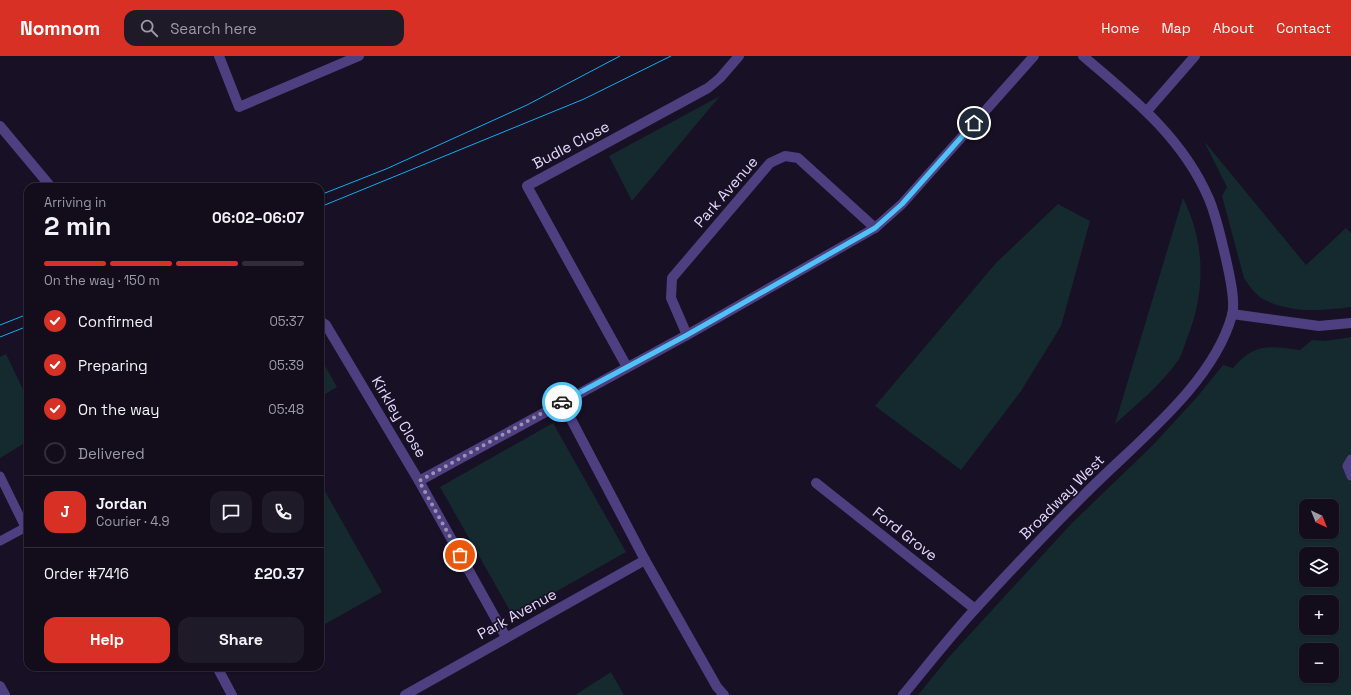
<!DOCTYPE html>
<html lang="en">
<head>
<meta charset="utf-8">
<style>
  body { margin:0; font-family:"Space Grotesk",sans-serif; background:#1f1a28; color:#f1f3f6; height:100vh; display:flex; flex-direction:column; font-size:15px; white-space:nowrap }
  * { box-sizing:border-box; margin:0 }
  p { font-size:13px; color:#9c9ba3 }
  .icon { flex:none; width:22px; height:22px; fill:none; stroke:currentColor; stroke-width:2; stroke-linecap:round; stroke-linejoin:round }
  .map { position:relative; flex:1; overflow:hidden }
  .sheet { position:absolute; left:24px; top:127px; width:300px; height:488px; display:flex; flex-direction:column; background:#120c1b; border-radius:12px; box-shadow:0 1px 3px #0004,0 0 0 1px #312c3a }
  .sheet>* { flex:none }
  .needle { width:26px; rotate:137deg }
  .fabs { position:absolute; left:1299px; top:443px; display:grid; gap:8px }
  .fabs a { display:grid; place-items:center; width:40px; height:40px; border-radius:8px; background:#120c1b; box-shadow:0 1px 3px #0004,0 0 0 1px #312c3a; font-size:20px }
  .pin { position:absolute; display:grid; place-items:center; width:34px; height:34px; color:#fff; margin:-17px; border:2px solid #fff; border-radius:50%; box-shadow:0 1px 4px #0007 }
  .courier { position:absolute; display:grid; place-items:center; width:40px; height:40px; margin:-20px; border:3px solid #4fc3f7; border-radius:50%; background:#fff; color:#222; box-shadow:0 1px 5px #0007 }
  .headline em { font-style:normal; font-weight:600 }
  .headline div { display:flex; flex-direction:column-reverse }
  .headline { display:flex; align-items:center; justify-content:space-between; height:68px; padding:0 20px }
  h1 { font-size:26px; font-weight:600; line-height:30px }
  .bar { display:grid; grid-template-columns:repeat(4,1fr); gap:6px 4px; align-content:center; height:48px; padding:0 20px }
  .bar i { height:5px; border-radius:3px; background:#312c3a }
  .bar .selected { background:#d93025 }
  .bar p { grid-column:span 4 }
  .line { display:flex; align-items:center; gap:10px; padding:0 20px; border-top:1px solid #312c3a }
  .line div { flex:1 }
  .round { display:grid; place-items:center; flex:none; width:42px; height:42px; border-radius:12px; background:#1f1a28 }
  ol { padding:0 20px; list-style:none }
  li { display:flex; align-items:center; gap:12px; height:44px }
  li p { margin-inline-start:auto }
  li .icon { padding:4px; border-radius:50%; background:#d93025; color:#fff; stroke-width:4 }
  li:last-child { color:#9c9ba3 }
  li i { width:22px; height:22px; border:2px solid #312c3a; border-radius:50% }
  .button { display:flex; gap:8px; margin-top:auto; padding:8px 20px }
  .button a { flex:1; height:46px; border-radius:12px; background:#d93025; color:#fff; font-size:16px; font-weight:600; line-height:46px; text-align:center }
  .button a+a { background:#1f1a28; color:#f1f3f6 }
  header { display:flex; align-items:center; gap:24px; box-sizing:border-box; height:56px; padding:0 20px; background:#d93025; color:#fff }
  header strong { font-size:19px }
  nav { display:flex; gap:22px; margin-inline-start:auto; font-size:14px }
  .search { width:280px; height:36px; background:#1f1a28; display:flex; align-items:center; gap:10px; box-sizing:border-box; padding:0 14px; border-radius:12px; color:#9c9ba3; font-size:15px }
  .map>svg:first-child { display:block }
  .green { fill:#142a2e; fill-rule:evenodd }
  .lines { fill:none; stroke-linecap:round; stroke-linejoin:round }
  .service { stroke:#4e3f80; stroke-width:9 }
  .minor { stroke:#4e3f80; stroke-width:10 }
  .tertiary { stroke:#4e3f80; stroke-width:10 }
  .tram { stroke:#11aded; stroke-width:1 }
  .done { stroke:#9b91b0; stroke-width:4; stroke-dasharray:0 7.2 }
  .route { stroke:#4fc3f7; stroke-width:5 }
  .labels { text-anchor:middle; stroke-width:3.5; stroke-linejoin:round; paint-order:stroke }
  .street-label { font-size:15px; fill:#e2d7fc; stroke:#181024 }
</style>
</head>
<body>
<header>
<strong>Nomnom</strong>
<div class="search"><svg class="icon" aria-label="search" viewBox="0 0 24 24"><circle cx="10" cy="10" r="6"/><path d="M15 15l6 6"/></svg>Search here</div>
<nav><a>Home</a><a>Map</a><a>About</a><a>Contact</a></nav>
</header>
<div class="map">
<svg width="1351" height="639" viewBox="0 0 1351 639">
  <rect width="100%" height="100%" fill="#181024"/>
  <!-- green -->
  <g class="green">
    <path d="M720 40 632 145 609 100Z"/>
    <path d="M1204 85 1306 209 1346 172 1351 177V251C1323 255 1288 257 1263 243 1255 239 1249 229 1244 222L1222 140 1227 131Z"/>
    <path d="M1183 142C1205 186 1206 234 1188 280 1185 287 1183 296 1179 303 1162 328 1137 348 1115 368Z"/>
    <path d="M1058 148 1090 165 1061 270 1021 335 961 414 875 350 996 207Z"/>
    <path d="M1351 281V639H918L949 601 1071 468 1153 389 1197 341 1223 309 1233 312C1255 287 1268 290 1300 294L1312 284 1325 285ZM1306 450H1332V476H1306ZM1306 498H1332V524H1306ZM1306 546H1332V572H1306ZM1306 594H1332V620H1306Z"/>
    <path d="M6 298 28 344V385L0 402V301Z"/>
    <path d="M320 301 337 331 320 341Z"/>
    <path d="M553 367 626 496 513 560 440 431Z"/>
    <path d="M322 430 382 536 320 571V431Z"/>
    <path d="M611 616 624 639H575Z"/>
  </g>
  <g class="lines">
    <!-- service -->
    <g class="service">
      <path d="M1351 403 1347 410 1351 420"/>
      <path d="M0 420 25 471"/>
      <path d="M0 485 28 470"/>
    </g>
    <!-- minor -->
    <g class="minor">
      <path d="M219 0 239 51 359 0"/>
      <path d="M1147 55 1195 0"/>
      <path d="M0 70 51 131"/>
      <path d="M320 265 326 269 419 425 506 581"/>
      <path d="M687 279 671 242 672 222 770 107 785 100 798 102 875 172"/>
      <path d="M627 311 527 130 708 32 720 22 739 0"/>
      <path d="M562 346 645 504 717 631 724 639"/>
      <path d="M419 425 687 279 875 172 902 148 1034 0"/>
      <path d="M816 427 975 553"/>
      <path d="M217 611 232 639"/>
      <path d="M0 630 5 639"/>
      <path d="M405 639 645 504"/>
    </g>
    <!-- tertiary -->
    <g class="tertiary">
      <path d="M1232 258 1319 270 1351 267"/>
      <path d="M903 639C927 610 951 579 977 551 1012 513 1048 475 1085 438 1134 388 1213 329 1232 259 1236 245 1229 217 1226 203 1221 183 1217 162 1209 143 1183 82 1133 42 1083 0"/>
    </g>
    <!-- tram -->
    <g class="tram">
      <path d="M320 139 386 113 527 49 620 0"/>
      <path d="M320 151 584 43 671 0"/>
      <path d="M0 269 28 258"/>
      <path d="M0 281 28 270"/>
    </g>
  </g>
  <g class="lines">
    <!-- done -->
    <path class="done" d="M460 499 419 425 562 346"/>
    <!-- route -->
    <path class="route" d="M562 346 687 279 875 172 902 148 974 67"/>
  </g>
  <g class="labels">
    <!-- street labels -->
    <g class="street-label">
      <text transform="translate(571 89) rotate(-28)" y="5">Budle Close</text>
      <text transform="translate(726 136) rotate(-49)" y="5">Park Avenue</text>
      <text transform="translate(399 361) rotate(59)" y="5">Kirkley Close</text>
      <text transform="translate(1062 441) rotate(-45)" y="5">Broadway West</text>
      <text transform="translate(905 478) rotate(38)" y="5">Ford Grove</text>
      <text transform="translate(517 558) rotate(-29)" y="5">Park Avenue</text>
    </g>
  </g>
</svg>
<div class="fabs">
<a><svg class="needle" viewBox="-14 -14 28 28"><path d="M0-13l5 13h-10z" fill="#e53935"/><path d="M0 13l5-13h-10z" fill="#9c9ba3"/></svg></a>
<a><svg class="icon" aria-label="layers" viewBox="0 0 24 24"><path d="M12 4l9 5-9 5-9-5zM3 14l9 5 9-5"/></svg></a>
<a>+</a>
<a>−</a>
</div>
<div class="pin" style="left:460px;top:499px;background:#ea580c"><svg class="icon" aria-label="bag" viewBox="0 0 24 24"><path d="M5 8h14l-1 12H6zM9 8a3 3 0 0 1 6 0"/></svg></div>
<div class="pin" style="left:974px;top:67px;background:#1f2937"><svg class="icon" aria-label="home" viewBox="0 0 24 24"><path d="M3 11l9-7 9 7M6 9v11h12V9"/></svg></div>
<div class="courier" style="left:562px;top:346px"><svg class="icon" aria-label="car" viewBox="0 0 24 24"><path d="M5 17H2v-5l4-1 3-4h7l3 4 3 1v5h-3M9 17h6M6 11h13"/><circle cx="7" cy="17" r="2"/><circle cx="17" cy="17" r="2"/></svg></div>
<section class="sheet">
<div class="headline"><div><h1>2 min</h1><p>Arriving in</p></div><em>06:02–06:07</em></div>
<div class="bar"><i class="selected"></i><i class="selected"></i><i class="selected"></i><i></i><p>On the way · 150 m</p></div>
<ol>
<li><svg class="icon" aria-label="check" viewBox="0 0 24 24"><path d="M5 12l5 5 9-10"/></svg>Confirmed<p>05:37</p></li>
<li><svg class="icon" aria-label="check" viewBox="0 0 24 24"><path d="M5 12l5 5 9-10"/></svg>Preparing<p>05:39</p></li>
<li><svg class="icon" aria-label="check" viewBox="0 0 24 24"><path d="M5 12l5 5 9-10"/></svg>On the way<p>05:48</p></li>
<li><i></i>Delivered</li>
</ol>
<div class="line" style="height:72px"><b class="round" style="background:#d93025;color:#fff">J</b><div><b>Jordan</b><p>Courier · 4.9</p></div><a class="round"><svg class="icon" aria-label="chat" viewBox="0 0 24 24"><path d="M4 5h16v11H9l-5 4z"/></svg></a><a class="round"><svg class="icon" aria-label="phone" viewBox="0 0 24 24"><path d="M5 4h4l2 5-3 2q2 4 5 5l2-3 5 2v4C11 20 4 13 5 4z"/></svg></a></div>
<div class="line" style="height:52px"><div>Order #7416</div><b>£20.37</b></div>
<div class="button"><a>Help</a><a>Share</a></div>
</section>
</div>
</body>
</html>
